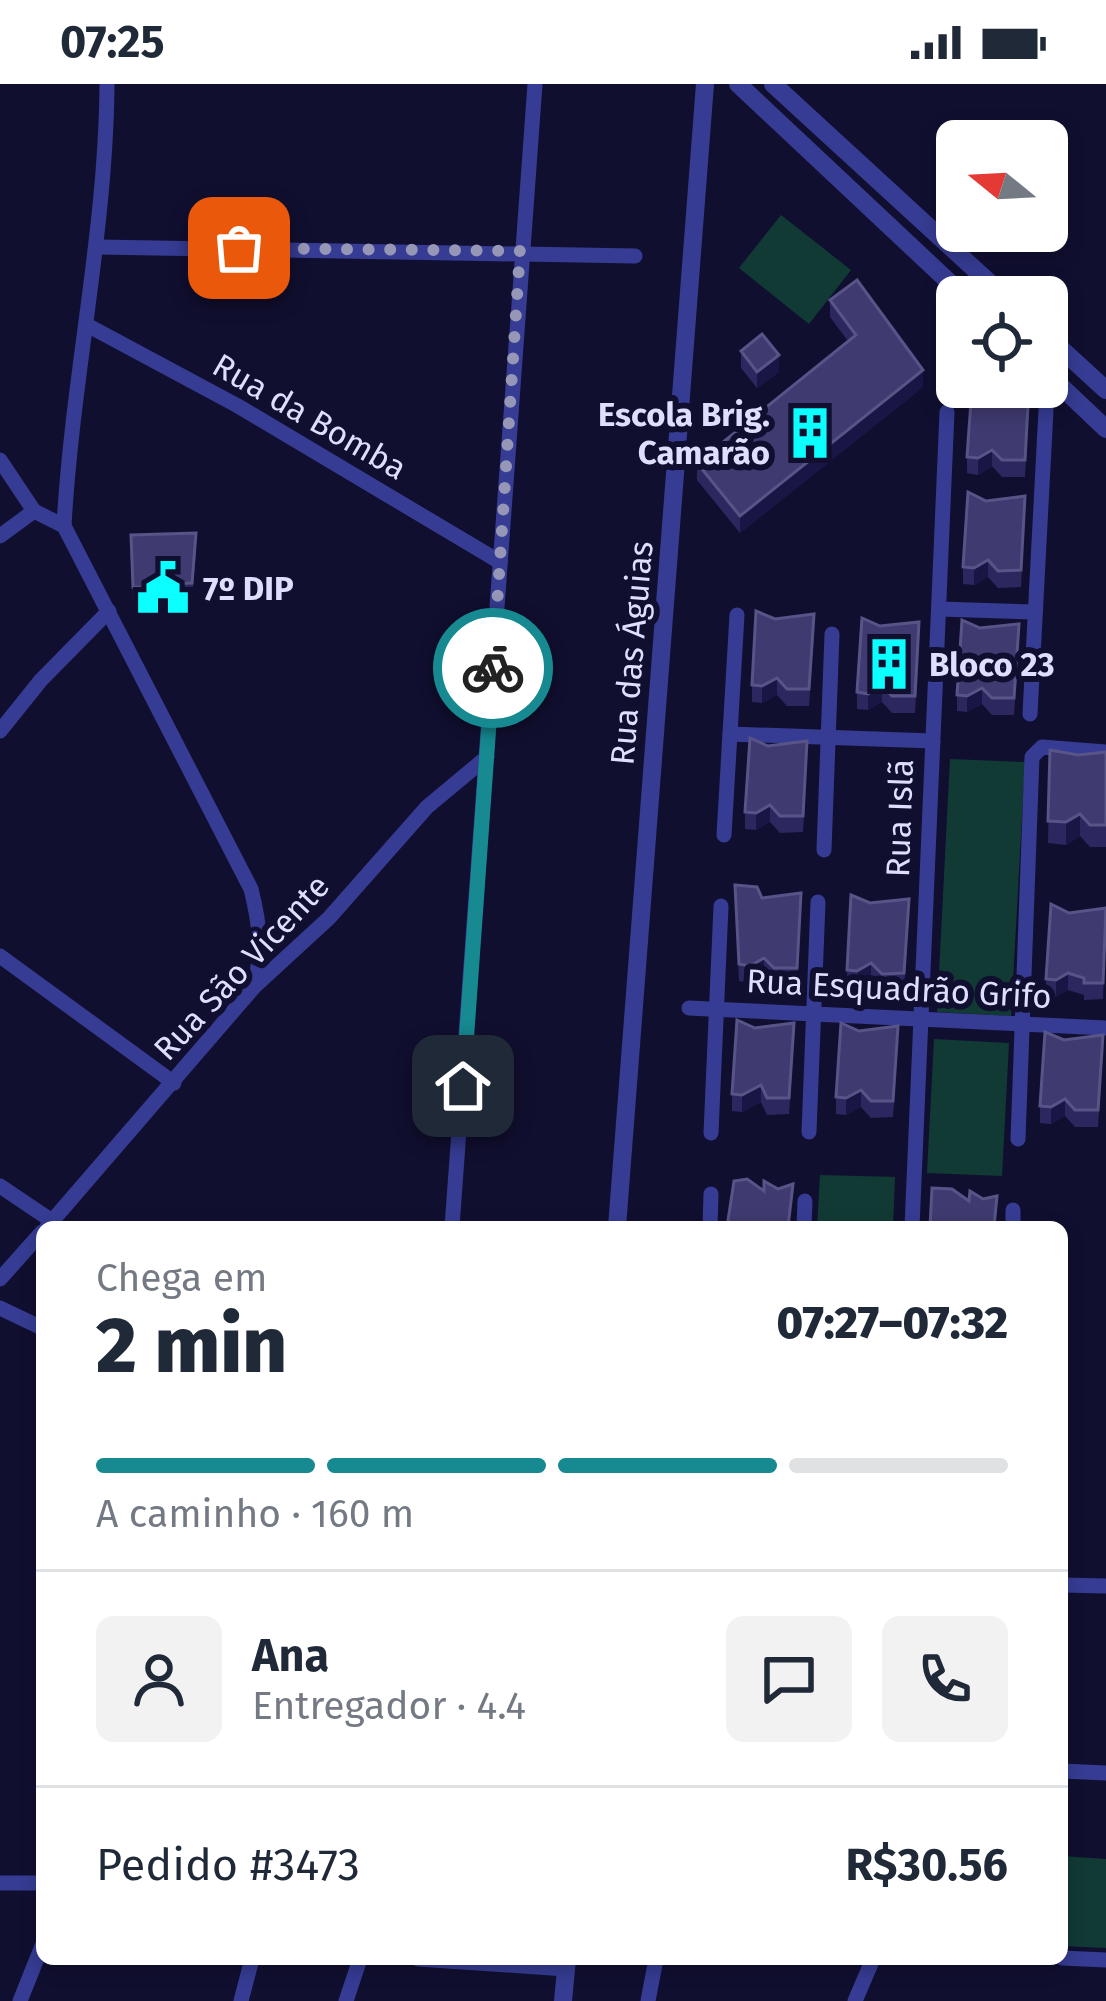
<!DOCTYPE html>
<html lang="pt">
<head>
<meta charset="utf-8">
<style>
  body { margin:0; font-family:"Fira Sans",sans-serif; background:#f2f2f3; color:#1f2937; height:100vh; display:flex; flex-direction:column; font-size:45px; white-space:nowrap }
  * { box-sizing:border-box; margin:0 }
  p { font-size:39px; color:#747a83 }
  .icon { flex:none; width:66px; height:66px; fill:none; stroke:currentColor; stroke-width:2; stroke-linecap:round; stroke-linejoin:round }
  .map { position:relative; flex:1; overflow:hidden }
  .panel { position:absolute; left:36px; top:1137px; width:1032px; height:744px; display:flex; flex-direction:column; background:#fff; border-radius:18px; box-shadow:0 6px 18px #0003 }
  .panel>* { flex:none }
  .needle { width:78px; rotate:288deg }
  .tools { position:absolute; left:936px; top:36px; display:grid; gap:24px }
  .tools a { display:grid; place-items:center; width:132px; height:132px; border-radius:18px; background:#fff; box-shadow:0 6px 18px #0003; font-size:60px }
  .pin { position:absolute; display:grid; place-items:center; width:102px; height:102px; color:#fff; margin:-51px; border-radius:24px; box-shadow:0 6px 18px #0006 }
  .courier { position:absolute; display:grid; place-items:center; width:120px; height:120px; margin:-60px; border:9px solid #168991; border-radius:50%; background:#fff; color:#222; box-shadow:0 3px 15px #0007 }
  .head em { font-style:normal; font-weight:800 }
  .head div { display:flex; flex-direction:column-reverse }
  .head { display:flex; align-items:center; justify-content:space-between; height:204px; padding:0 60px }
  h1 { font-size:78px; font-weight:800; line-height:90px }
  .bar { display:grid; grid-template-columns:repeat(4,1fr); gap:18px 12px; align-content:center; height:144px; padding:0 60px }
  .bar i { height:15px; border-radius:9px; background:#e0e1e3 }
  .bar .on { background:#168991 }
  .bar p { grid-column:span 4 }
  .line { display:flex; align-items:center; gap:30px; padding:0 60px; border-top:3px solid #e0e1e3 }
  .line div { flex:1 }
  .round { display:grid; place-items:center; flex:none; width:126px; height:126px; border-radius:18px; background:#f2f2f3 }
  .status { display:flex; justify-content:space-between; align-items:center; height:84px; padding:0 60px; background:#fff; direction:ltr }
  .status svg { height:33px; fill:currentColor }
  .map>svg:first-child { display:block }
  .green { fill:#123a35 }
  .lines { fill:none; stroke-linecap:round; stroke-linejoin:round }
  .minor { stroke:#363c93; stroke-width:15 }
  .tertiary { stroke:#363c93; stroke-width:18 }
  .wall { fill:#2c275f }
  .shaded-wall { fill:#191545 }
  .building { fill:#3f3a70; stroke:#585487; stroke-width:3 }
  .done { stroke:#9696b7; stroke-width:12; stroke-dasharray:0 21.6 }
  .route { stroke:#168991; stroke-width:15 }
  .labels { text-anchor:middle; stroke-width:12; stroke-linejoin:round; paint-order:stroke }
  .poi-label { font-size:33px; font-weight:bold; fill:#dedeff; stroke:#110f30; text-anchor:start }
  .street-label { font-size:33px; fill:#dedeff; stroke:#110f30 }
</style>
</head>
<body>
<div class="status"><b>07:25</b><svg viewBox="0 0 49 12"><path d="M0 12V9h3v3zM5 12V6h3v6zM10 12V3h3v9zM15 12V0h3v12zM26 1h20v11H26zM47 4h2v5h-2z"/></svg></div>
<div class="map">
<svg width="1106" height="1917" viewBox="0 0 1106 1917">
  <rect width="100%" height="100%" fill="#110f30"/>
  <!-- green -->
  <g class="green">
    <path d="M781 131 851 186 809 240 739 184Z"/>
    <path d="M950 675 1025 678 1011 932 937 928Z"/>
    <path d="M934 955 1009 959 1002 1092 927 1089Z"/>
    <path d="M820 1091 895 1093 893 1143H817Z"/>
    <path d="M1062 1772 1106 1775V1864L1062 1862Z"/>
  </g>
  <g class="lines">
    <!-- minor -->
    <g class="minor">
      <path d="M98 163 635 172"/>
      <path d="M87 241 238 322 500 478"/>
      <path d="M0 376 34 427 64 442 251 805C260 841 263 867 254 903"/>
      <path d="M64 442C72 294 106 149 107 0"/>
      <path d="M0 452 34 427"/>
      <path d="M939 525 1035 528"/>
      <path d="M1030 630 1046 326"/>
      <path d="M0 647 41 596 109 527"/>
      <path d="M730 650 933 657"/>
      <path d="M724 751 737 531"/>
      <path d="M824 766 832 550"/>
      <path d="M0 872 174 999"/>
      <path d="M689 924 1106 944"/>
      <path d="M809 1048 818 818"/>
      <path d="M711 1049 721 822"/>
      <path d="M1018 1055 1032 673 1042 663 1106 668"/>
      <path d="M0 1102 52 1137"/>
      <path d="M47 1143 254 903 329 834 427 723 487 673"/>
      <path d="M452 1143 535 0"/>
      <path d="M710 1143 711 1110"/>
      <path d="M804 1143 805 1117"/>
      <path d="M912 1143 947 328"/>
      <path d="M1013 1143V1126"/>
      <path d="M0 1195 42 1148"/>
      <path d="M0 1224 42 1244"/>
      <path d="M1062 1501 1106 1502"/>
      <path d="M1062 1687 1106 1689"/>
      <path d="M0 1799H42"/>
      <path d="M1062 1874 1106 1876"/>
      <path d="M418 1875 566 1885"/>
      <path d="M20 1917 42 1862"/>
      <path d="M241 1917 252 1875"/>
      <path d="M346 1917 360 1875"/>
      <path d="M648 1917 656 1875"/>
      <path d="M855 1917 873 1875"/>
    </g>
    <!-- tertiary -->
    <g class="tertiary">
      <path d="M738 0 965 213"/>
      <path d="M773 0 1005 213"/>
      <path d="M1047 252 1106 306"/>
      <path d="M1047 289 1106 345"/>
      <path d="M617 1143 705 0"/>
      <path d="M563 1917 567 1875"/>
    </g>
  </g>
  <!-- wall -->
  <g class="wall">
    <path d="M830 216 923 303 740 449 697 396V379L848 257 830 233Z"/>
    <path d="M741 267 779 288 757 304 741 284Z"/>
    <path d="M1029 318 1025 393H1002L992 382 978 391 967 389V373Z"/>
    <path d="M986 417 1025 429 1021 503 998 504 988 493 974 501 963 500V483Z"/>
    <path d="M131 451 196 466 192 516 161 517V522L133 520Z"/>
    <path d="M775 535 814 547 809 622H787L777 611 762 619 752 618V601Z"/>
    <path d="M880 542 919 554 915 629H892L882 618 868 626 857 625V608Z"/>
    <path d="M980 544 1019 556 1014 631H992L982 620 967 628 957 627V611Z"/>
    <path d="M768 662 807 674 803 748 780 749 770 738 756 746 745 745V728Z"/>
    <path d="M1050 666 1078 671 1106 668V763H1090L1080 752 1066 761 1048 759Z"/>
    <path d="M735 801 762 814 801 826 797 901H774L764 890 750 899 739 897Z"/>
    <path d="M870 819 909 832 904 906H882L871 895 857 904 847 902V886Z"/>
    <path d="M1106 824 1103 915 1084 916V911L1068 906 1056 913 1046 912V895L1069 829Z"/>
    <path d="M755 944 794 956 789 1030 767 1031 761 1018 742 1028 732 1027V1010Z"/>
    <path d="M859 947 898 959 893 1033 871 1034 861 1023 846 1031 836 1030V1013Z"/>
    <path d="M1064 956 1103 968 1098 1043H1075L1065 1032 1051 1040 1040 1039V1022Z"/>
  </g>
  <!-- shaded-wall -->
  <g class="shaded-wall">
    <path d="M779 271V288L757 304V288Z"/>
    <path d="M923 286V303L740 449V432Z"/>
    <path d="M992 366V382L978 391V374Z"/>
    <path d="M988 476V493L974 501V484Z"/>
    <path d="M777 594V611L762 619V602Z"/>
    <path d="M882 601V618L868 626V610Z"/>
    <path d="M982 604V620L967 628V612Z"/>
    <path d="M770 721V738L756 746V729Z"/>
    <path d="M1080 730V752L1066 761V738Z"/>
    <path d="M764 874V890L750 899V882Z"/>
    <path d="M871 879V895L857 904V887Z"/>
    <path d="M1068 889V906L1056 913V896Z"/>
    <path d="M761 1001V1018L742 1028V1011Z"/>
    <path d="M861 1006V1023L846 1031V1014Z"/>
    <path d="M1065 1015V1032L1051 1040V1023Z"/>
  </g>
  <!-- building -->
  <g class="building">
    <path d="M857 196 923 286 740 432 697 379 856 251 830 216Z"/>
    <path d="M762 250 779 271 757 288 741 267Z"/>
    <path d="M972 303H983L990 306 1029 303 1025 376H1002L992 366 978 374 967 373Z"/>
    <path d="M968 408 986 417 1025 412 1021 486 998 487 988 476 974 484 963 483Z"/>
    <path d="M196 449 192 499 160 500 161 505 133 503 131 451Z"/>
    <path d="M756 527 775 535 814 530 809 605H787L777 594 762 602 752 601Z"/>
    <path d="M862 534 880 542 919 538 915 612H892L882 601 868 610 857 608Z"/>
    <path d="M962 536 980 544 1019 540 1014 614H992L982 604 967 612 957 611Z"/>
    <path d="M750 654 768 662 807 657 803 732H780L770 721 756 729 745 728Z"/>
    <path d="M1050 666 1078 671 1106 668V741H1090L1080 730 1066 738 1048 737Z"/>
    <path d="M735 801 757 803 762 814 801 809 797 884H774L764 874 750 882 739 880Z"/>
    <path d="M851 811 870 819 909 815 904 889 882 890 871 879 857 887 847 886Z"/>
    <path d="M1051 820 1069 829 1106 824 1103 899H1084V894L1068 889 1056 896 1046 895Z"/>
    <path d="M737 936 755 944 794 939 789 1014H767L761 1001 742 1011 732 1010Z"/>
    <path d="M841 939 859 947 898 942 893 1017H871L861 1006 846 1014 836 1013Z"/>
    <path d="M1045 948 1064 956 1103 951 1098 1026H1075L1065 1015 1051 1023 1040 1022Z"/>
    <path d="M747 1095 764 1107V1097L778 1105 793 1100 788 1143H727L734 1097Z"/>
    <path d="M932 1104 952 1105 969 1117 970 1107 983 1115 997 1112 994 1143H930Z"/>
  </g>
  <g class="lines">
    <!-- done -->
    <path class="done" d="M239 164 520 167 493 584"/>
    <!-- route -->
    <path class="route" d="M463 1002 493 584"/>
  </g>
  <!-- icons -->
  <defs>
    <g id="building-bare" transform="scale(4.14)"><path d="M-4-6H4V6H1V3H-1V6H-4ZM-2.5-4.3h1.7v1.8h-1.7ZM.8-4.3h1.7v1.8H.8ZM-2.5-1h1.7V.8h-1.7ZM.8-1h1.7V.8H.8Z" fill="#0afffe" stroke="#110f30" stroke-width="2.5" paint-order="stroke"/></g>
    <g id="civic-bare" transform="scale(4.14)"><path d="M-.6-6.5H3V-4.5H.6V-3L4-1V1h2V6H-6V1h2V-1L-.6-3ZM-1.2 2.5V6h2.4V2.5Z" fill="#0afffe" stroke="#110f30" stroke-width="2.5" paint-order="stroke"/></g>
  </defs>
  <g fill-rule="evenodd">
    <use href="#building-bare" x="810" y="349"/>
    <use href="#civic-bare" x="163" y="504"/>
    <use href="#building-bare" x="889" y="580"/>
  </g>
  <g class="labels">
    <!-- poi labels -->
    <g class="poi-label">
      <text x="770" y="342" text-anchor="end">Escola Brig.<tspan x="770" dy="38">Camarão</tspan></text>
      <text x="203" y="516">7º DIP</text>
      <text x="929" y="592">Bloco 23</text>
    </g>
    <!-- street labels -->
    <g class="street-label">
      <text transform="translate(310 332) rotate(30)" y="12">Rua da Bomba</text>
      <text transform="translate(631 569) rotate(-85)" y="12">Rua das Águias</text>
      <text transform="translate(899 734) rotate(-88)" y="12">Rua Islã</text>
      <text transform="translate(241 883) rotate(-47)" y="12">Rua São Vicente</text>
      <text transform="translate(899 904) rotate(3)" y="12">Rua Esquadrão Grifo</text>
    </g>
  </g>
</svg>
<div class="tools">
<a><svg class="needle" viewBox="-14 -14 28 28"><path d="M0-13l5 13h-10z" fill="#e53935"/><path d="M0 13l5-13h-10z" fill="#747a83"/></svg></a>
<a><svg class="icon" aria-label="locate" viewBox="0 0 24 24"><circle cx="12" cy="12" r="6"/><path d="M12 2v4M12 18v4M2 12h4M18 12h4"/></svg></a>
</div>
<div class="pin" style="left:239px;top:164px;background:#ea580c"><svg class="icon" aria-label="bag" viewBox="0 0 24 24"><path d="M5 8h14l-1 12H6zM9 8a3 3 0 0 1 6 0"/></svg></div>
<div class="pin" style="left:463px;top:1002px;background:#1f2937"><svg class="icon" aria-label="home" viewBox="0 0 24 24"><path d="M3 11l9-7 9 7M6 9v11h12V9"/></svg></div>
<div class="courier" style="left:493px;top:584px"><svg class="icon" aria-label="bike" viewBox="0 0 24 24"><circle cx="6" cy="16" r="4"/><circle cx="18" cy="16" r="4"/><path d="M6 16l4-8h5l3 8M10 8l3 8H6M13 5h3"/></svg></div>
<section class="panel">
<div class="head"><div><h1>2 min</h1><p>Chega em</p></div><em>07:27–07:32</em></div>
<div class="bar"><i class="on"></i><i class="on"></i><i class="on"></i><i></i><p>A caminho · 160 m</p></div>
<div class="line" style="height:216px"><a class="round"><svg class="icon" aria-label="person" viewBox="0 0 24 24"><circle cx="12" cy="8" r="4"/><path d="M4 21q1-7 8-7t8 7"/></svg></a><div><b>Ana</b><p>Entregador · 4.4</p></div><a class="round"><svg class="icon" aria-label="chat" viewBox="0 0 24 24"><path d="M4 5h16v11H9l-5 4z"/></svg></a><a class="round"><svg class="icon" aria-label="phone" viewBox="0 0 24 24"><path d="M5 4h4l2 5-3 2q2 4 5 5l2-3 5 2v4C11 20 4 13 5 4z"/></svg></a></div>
<div class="line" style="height:156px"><div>Pedido #3473</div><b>R$30.56</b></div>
</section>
</div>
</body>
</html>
